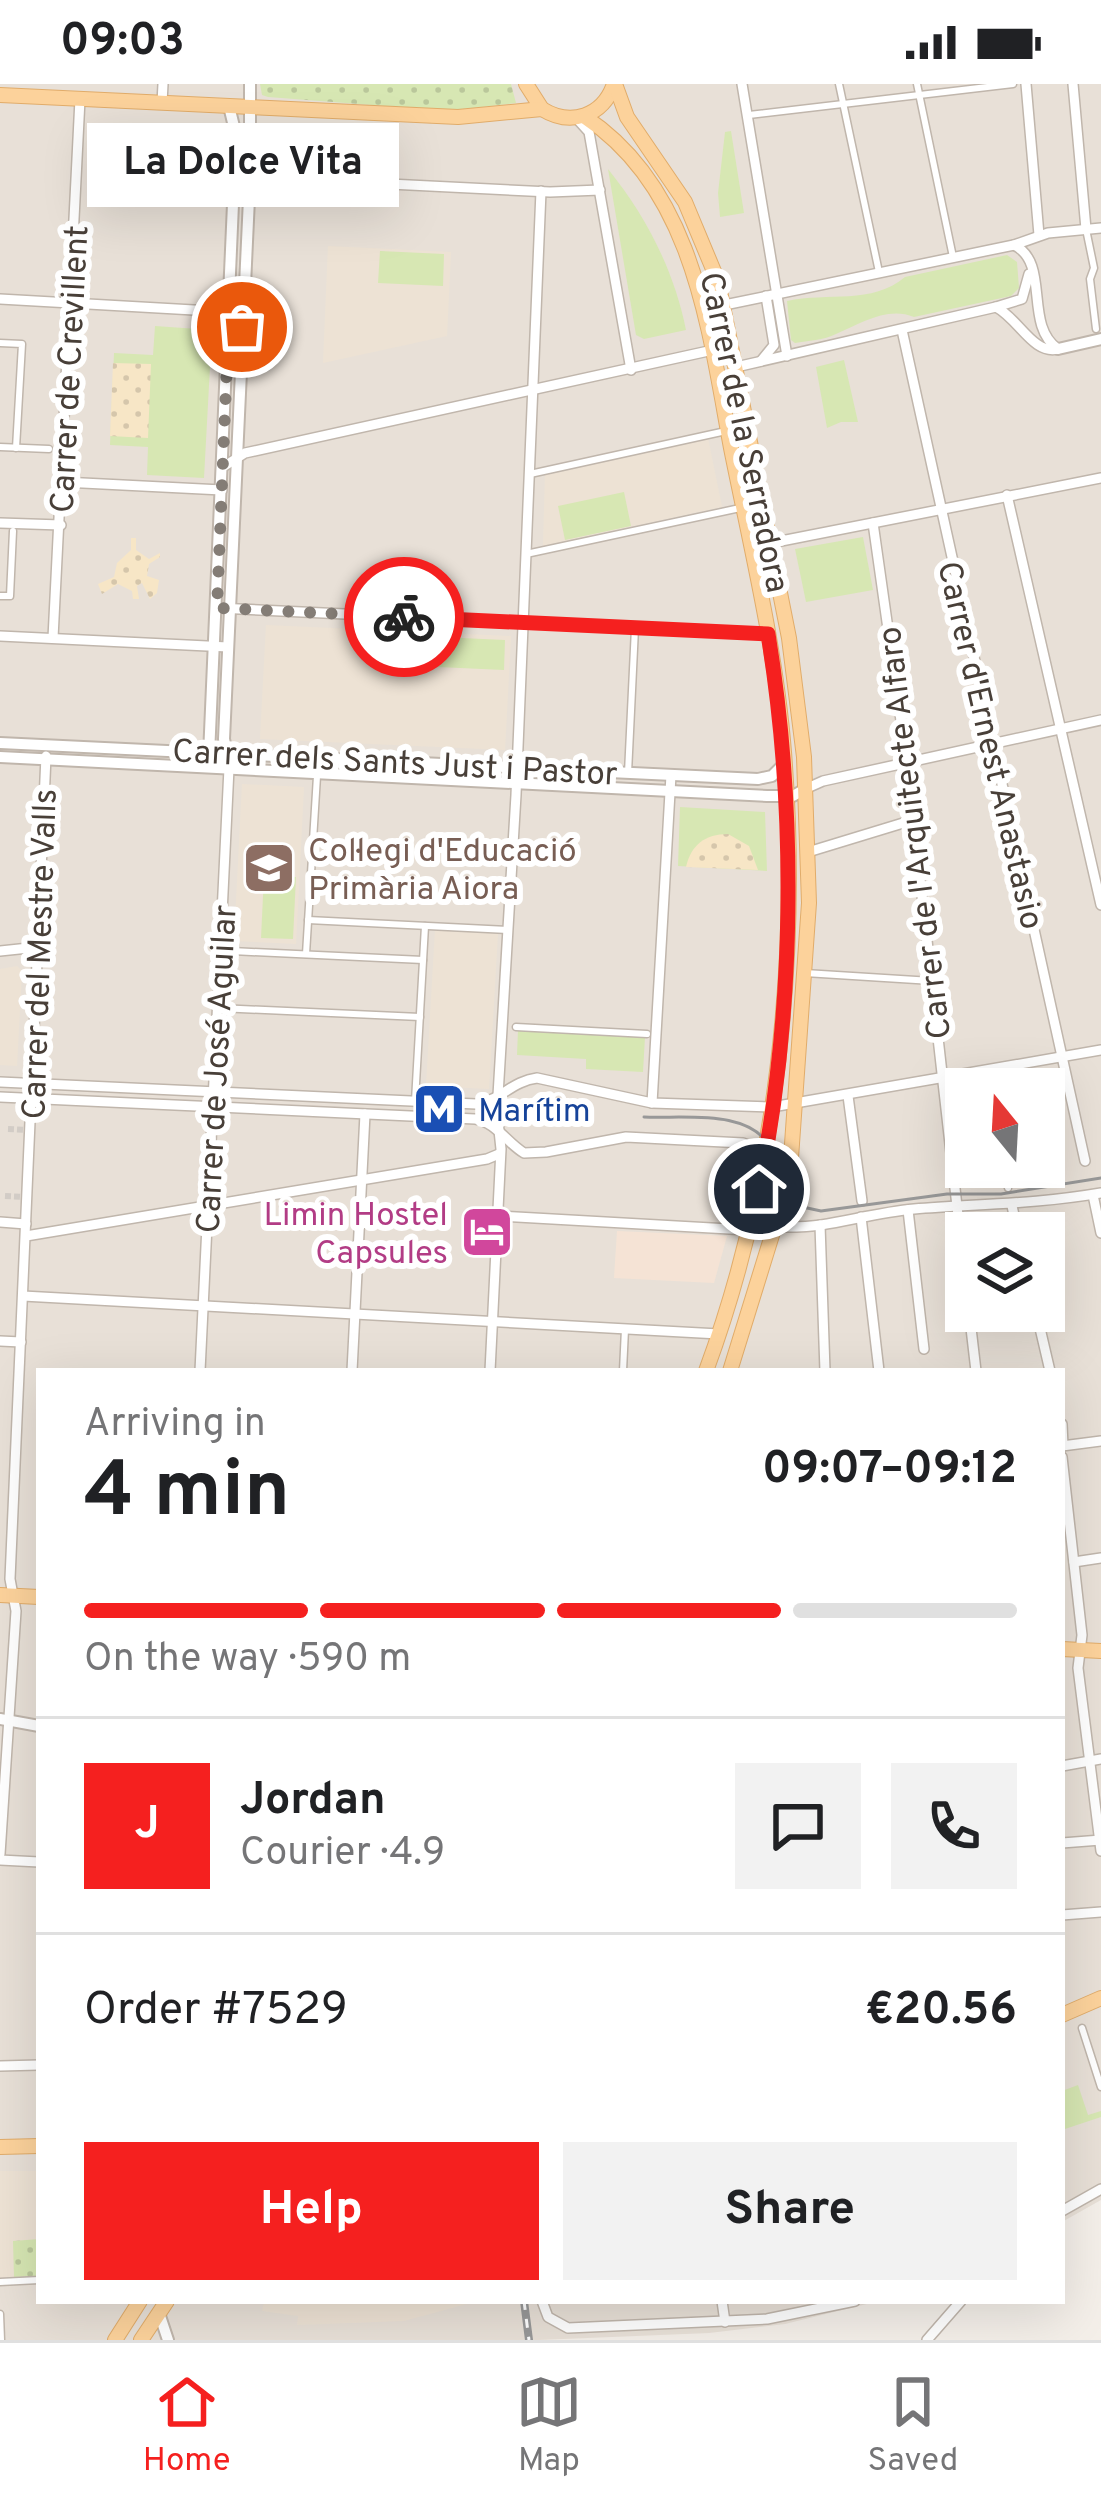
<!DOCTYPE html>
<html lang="en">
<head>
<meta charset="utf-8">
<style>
  body { margin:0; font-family:Overpass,sans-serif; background:#f2f2f2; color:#202124; height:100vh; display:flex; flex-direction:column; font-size:45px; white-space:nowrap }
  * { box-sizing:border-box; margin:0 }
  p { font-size:39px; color:#757577 }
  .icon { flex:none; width:66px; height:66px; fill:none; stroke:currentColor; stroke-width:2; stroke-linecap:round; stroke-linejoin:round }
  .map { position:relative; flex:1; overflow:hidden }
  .sheet { position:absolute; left:36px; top:1284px; width:1029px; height:936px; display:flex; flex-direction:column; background:#fff; border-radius:0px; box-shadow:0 12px 48px #0002 }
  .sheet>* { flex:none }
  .needle { width:78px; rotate:342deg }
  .buttons { position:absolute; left:945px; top:984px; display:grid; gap:24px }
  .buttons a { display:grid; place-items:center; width:120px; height:120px; border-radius:0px; background:#fff; box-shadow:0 12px 48px #0002; font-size:60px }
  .pin { position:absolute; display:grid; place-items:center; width:102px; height:102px; color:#fff; margin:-51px; border:6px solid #fff; border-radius:50%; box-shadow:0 3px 12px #0007 }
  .courier { position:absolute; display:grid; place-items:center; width:120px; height:120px; margin:-60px; border:9px solid #f5201f; border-radius:50%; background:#fff; color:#222; box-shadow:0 3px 15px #0007 }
  .bubble { position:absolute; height:84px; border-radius:0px; background:#fff; box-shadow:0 12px 48px #0002; font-size:39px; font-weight:700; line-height:84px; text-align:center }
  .head em { font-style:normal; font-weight:700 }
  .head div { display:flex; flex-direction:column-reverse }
  .head { display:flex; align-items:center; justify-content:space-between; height:204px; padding:0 48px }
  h1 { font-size:78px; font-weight:700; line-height:90px }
  .bar { display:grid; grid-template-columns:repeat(4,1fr); gap:18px 12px; align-content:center; height:144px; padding:0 48px }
  .bar i { height:15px; border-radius:9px; background:#e0e0e0 }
  .bar .active { background:#f5201f }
  .bar p { grid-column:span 4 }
  .line { display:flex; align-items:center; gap:30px; padding:0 48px; border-top:3px solid #e0e0e0 }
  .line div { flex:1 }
  .round { display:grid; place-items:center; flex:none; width:126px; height:126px; border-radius:0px; background:#f2f2f2 }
  .action { display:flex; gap:24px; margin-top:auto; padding:24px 48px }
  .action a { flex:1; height:138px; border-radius:0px; background:#f5201f; color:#fff; font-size:48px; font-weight:700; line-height:138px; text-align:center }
  .action a+a { background:#f2f2f2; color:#202124 }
  .status { display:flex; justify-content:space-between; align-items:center; height:84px; padding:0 60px; background:#fff; direction:ltr }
  .status svg { height:33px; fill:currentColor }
  .tabs { display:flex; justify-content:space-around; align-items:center; height:168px; border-top:3px solid #e0e0e0; background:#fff; font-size:33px; color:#757577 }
  .tabs a { display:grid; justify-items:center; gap:6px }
  .tabs .active { color:#f5201f }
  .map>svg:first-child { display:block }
  .residential { fill:#e8e0d7; fill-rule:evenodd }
  .commercial { fill:#f5e3d5 }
  .education { fill:#ede2d4 }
  .green { fill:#d7e7b3 }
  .sand { fill:url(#sand-dots) }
  .garden { fill:url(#garden-dots) }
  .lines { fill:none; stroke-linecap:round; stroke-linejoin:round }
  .pedestrian-tunnel { stroke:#d2ccc6; stroke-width:6; stroke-dasharray:6 3; stroke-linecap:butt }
  .pedestrian-casing { stroke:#c0b6ac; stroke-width:9 }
  .minor-casing { stroke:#c0b6ac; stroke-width:12 }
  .tertiary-casing { stroke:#c0b6ac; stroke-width:14 }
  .primary-casing { stroke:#e1ac6a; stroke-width:16 }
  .pedestrian { stroke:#fff; stroke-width:6 }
  .minor { stroke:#fff; stroke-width:9 }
  .tertiary { stroke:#fff; stroke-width:10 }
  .primary { stroke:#fcd29b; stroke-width:14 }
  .tram { stroke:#989898; stroke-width:3 }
  .rail-casing { stroke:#989898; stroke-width:8 }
  .rail { stroke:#fff; stroke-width:3; stroke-dasharray:9; stroke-linecap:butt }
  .done { stroke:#847d76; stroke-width:12; stroke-dasharray:0 21.6 }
  .route { stroke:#f5201f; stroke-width:15 }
  .labels { text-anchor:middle; stroke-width:12; stroke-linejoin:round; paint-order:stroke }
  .street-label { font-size:33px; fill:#483f38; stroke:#fff }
  .education-label { font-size:33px; fill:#785e54; stroke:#fff; text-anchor:start }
  .transit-label { font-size:33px; fill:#164399; stroke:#fff; text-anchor:start }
  .hotel-label { font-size:33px; fill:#b23c85; stroke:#fff; text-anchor:end }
</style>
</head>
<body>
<div class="status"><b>09:03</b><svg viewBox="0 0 49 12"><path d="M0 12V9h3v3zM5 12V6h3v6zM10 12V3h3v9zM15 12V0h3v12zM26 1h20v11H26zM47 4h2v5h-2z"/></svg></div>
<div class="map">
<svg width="1101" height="2256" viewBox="0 0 1101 2256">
  <defs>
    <pattern id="sand-dots" width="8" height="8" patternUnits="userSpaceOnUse" patternTransform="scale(3)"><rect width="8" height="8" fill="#f7e6c6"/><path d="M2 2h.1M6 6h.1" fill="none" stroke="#d5c6ab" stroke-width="1.8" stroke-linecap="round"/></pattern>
    <pattern id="garden-dots" width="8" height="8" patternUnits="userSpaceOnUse" patternTransform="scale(3)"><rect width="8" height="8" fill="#d7e7b3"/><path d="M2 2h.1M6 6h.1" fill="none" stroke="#bac79b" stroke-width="1.8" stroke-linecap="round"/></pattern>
  </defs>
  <rect width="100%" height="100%" fill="#f4efe9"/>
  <!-- residential -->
  <path class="residential" d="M0 0H1101V2116L1062 2138V1287H39V2217H879L785 2240 709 2249 539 2256H0ZM966 1005H1044V1083H966ZM966 1149H1044V1227H966Z"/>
  <!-- commercial -->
  <path class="commercial" d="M617 1147 727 1152 714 1199 614 1194Z"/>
  <!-- education -->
  <g class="education">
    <path d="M328 162 451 168 447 252 323 279Z"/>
    <path d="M708 354 722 423 543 462 545 390Z"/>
    <path d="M266 541 511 552 505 666 260 655Z"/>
    <path d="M242 700 304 703 296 860 234 857Z"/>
    <path d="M435 846 498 849 489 1005 426 1002Z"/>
    <path d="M17 882 22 887 17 982 0 981V885Z"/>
    <path d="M0 2087H39V2192L0 2194Z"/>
    <path d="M264 2217H478L404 2237 297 2241 298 2232 262 2227Z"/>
  </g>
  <!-- green -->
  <g class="green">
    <path d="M731 47 744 129 720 133 718 109 725 48Z"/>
    <path d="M608 85C646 132 674 186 686 246L644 255 636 251Z"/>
    <path d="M380 167 444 170 443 202 378 199Z"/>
    <path d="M1007 171 1017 178 1019 204 1011 212 914 233C887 222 860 240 836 250 824 256 808 257 795 259L791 256 787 217C828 208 872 221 905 193Z"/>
    <path d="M155 242 212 246 204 394 147 391 148 363 110 361 114 269 153 271Z"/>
    <path d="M844 276 858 338H841L827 344 816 283Z"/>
    <path d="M624 408 631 442 565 456 558 422Z"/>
    <path d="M863 453 873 506 806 518 795 465Z"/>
    <path d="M439 553 505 556 504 586 438 583Z"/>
    <path d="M680 723 765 728 767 787 678 782Z"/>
    <path d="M264 791 296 793 293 855 261 854Z"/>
    <path d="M518 946 645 953 643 988 586 985V975L517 971Z"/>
    <path d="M1078 2001 1088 2031 1101 2027V2033L1062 2046V2007Z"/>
  </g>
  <!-- sand -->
  <g class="sand">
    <path d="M113 279 151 280 148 354 110 352Z"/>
    <path d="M131 454H136V466L149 475 160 469V473L149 480 147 492 159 496 157 509 150 515 142 499 137 502 139 515H133L132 507 118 500 102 510 98 500 114 493 117 479 131 466Z"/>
    <path d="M728 750 749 762 758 786 686 783C691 761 705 750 728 750Z"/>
  </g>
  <!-- garden -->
  <g class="garden">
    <path d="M260 0H511L516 19 449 27 268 13 262 11Z"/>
    <path d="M39 2155V2192L14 2193 13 2157Z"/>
  </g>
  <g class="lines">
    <!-- pedestrian-tunnel -->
    <g class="pedestrian-tunnel">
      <path d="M8 1045 29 1046"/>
      <path d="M5 1112 25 1113"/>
    </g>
    <!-- pedestrian casing -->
    <g class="pedestrian-casing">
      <g id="pedestrian">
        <path d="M839 0 879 188"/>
        <path d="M917 0 953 173"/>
        <path d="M749 31 1013 0"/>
        <path d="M1087 150 1094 184 1090 195 1096 245"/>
        <path d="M0 259 22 260 16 364"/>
        <path d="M0 363 49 365"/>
        <path d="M530 390 726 347"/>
        <path d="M526 470 740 424"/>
        <path d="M0 512H10L13 447"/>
        <path d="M628 689 635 544"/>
        <path d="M308 836 508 846"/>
        <path d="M232 867 423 876"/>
        <path d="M306 870 317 692"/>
        <path d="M805 889 932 897"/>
        <path d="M219 924 420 933"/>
        <path d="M516 943 647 950"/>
        <path d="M415 1017 425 842"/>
        <path d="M1044 1076 1048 1095"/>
        <path d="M1004 1083 1008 1104"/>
        <path d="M623 1287 625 1245"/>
        <path d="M1082 1944 1101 2003"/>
        <path d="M0 2198 39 2196"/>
        <path d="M0 2230 1 2256"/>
      </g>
    </g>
    <!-- minor casing -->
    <g class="minor-casing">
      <g id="minor">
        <path d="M742 0 787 272"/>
        <path d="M1026 0 1039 151"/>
        <path d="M1073 0 1086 145"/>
        <path d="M162 19 163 0"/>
        <path d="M579 37 589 48 631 286"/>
        <path d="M250 93 550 108 600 106"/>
        <path d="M1014 161C1051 179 1023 241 1058 265"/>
        <path d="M0 215 229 228"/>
        <path d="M996 223 1022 215 1029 190"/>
        <path d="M705 225 1014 161 1048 149 1101 144"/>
        <path d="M902 246 1085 1077"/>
        <path d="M761 277 774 261 766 212"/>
        <path d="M736 283 996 223C1019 235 1033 271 1058 265"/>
        <path d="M223 383 245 369 713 266"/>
        <path d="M63 398 222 406"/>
        <path d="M1007 411 1101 821"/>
        <path d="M0 439 61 441"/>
        <path d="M873 439 907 679 966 1202"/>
        <path d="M771 459 1101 394"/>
        <path d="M217 524 768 550"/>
        <path d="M0 552 228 563"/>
        <path d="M53 554 80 15"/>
        <path d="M805 705 823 697 1101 636"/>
        <path d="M808 768 913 736"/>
        <path d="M0 867 38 863"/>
        <path d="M0 998 476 1020C500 1017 512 997 537 994L652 1019 772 1023 1101 966"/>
        <path d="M848 1012 862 1117"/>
        <path d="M0 1013 475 1035C496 1038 506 1058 524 1069L546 1068 626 1053 743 1059 753 1063 762 1078"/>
        <path d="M652 1019 671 691"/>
        <path d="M1093 1111 1101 1149"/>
        <path d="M1012 1122 1018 1149"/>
        <path d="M908 1126 924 1265"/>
        <path d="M498 1132 747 1146C772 1141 795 1145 821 1141 852 1136 882 1128 914 1125 977 1120 1038 1120 1101 1109"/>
        <path d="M861 1133 879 1287"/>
        <path d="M0 1138 26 1140"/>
        <path d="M820 1141 825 1287"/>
        <path d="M26 1152 487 1075 499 1070"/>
        <path d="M23 1212 719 1250"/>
        <path d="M969 1227 976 1287"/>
        <path d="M1036 1227 1050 1287"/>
        <path d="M0 1257 21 1258"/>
        <path d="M200 1287 229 684"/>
        <path d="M352 1287 365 1030"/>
        <path d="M490 1287 501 1065 497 1028 516 711 541 107"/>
        <path d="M1062 1340 1063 1362"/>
        <path d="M1062 1362 1101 1357"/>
        <path d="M1062 1373 1082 1551 1078 1584 1101 1767"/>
        <path d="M1074 1478 1101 1474"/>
        <path d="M1062 1682 1101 1675"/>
        <path d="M1062 1759 1101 1756"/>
        <path d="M0 1770 16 1527 10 1495 46 672"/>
        <path d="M0 1776 39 1778"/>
        <path d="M1062 1831 1101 1828"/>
        <path d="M0 1982 39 1981"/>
        <path d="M1062 2127 1101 2105"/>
        <path d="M542 2217 548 2233 568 2244 767 2235 855 2217"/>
        <path d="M722 2217 725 2238"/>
        <path d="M927 2256 961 2217"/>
      </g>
    </g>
    <!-- tertiary casing -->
    <g class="tertiary-casing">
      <g id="tertiary">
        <path d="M1058 265 1101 255"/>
        <path d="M0 659 758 695 772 692 784 680"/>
        <path d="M209 671 236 51 229 22"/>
        <path d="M0 673 767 712H793L805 705"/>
        <path d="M228 674 224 655 250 93V0"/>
        <path d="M0 1635 39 1642"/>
        <path d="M159 2229 168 2256"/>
      </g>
    </g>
    <!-- primary casing -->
    <g class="primary-casing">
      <g id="primary">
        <path d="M526 0 542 25C571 43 603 32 614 0"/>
        <path d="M615 0 627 33 685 118 718 197 789 554 804 673 809 819 791 1074 786 1106 730 1287"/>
        <path d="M0 11 458 33 542 25"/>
        <path d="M585 33C694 105 709 246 731 364 751 464 776 566 784 668 800 873 777 1095 706 1287"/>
        <path d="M0 1511 39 1513"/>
        <path d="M1062 1565 1101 1567"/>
        <path d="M1062 1931 1101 1914"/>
        <path d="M0 2063 39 2062"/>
        <path d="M115 2256 140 2217"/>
        <path d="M141 2256 167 2217"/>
      </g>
    </g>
    <!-- pedestrian -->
    <use href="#pedestrian" class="pedestrian"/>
    <!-- minor -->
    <use href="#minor" class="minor"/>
    <!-- tertiary -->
    <use href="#tertiary" class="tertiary"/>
    <!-- primary -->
    <use href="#primary" class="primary"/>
    <!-- tram -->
    <path class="tram" d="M644 1033C683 1035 751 1024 771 1065 778 1079 777 1096 784 1112L798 1122 821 1127 947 1110H1001L1101 1094"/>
    <!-- rail casing -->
    <g class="rail-casing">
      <path id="rail" d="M524 2217 529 2256"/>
    </g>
    <!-- rail -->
    <use href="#rail" class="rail"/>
  </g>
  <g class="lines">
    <!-- done -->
    <path class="done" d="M242 243 236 231 229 228 217 524 404 533"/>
    <!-- route -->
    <path class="route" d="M404 533 768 550C797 728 795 928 759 1105"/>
  </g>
  <!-- icons -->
  <defs>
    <g id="school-square" transform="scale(2.7)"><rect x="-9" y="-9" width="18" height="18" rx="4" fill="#8d6e63" stroke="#fff"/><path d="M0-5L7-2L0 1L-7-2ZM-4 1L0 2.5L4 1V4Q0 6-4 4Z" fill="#fff"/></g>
    <g id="metro-square" transform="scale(2.7)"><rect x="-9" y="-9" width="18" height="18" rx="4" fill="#1a4fb4" stroke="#fff"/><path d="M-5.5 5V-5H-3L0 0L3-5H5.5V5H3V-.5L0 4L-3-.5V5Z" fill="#fff"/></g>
    <g id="hotel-square" transform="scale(2.7)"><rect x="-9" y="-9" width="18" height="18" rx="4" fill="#d1479c" stroke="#fff"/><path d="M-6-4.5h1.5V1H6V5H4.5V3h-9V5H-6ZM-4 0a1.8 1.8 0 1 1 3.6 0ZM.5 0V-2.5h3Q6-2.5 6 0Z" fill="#fff"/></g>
  </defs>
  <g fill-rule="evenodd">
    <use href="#school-square" x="269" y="784"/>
    <use href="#metro-square" x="439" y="1025"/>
    <use href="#hotel-square" x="487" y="1148"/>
  </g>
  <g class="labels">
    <!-- street labels -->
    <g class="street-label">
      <text transform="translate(68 285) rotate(-87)" y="12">Carrer de Crevillent</text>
      <text transform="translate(746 348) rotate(78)" y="12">Carrer de la Serradora</text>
      <text transform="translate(992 661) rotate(77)" y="12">Carrer d'Ernest Anastasio</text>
      <text transform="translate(395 677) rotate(3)" y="12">Carrer dels Sants Just i Pastor</text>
      <text transform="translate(913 749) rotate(-97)" y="12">Carrer de l'Arquitecte Alfaro</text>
      <text transform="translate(38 870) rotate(-88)" y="12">Carrer del Mestre Valls</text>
      <text transform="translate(215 985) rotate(-87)" y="12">Carrer de José Aguilar</text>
    </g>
    <!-- education labels -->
    <g class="education-label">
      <text x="308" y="777">Col·legi d'Educació<tspan x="308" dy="38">Primària Aiora</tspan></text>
    </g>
    <!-- transit labels -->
    <g class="transit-label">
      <text x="478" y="1037">Marítim</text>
    </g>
    <!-- hotel labels -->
    <g class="hotel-label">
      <text x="448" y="1141">Limin Hostel<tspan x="448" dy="38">Capsules</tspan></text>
    </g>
  </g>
</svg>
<div class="buttons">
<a><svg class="needle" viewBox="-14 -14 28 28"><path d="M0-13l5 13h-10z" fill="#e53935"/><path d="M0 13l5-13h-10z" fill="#757577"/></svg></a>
<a><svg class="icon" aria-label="layers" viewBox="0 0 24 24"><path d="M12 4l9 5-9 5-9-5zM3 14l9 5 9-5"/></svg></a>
</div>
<div class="pin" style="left:242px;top:243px;background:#ea580c"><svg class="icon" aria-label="bag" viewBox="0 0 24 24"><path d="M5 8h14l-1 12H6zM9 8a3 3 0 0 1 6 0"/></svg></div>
<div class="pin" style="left:759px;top:1105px;background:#1f2937"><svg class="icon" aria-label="home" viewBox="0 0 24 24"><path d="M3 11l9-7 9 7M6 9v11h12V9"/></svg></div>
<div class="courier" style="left:404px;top:533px"><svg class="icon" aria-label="bike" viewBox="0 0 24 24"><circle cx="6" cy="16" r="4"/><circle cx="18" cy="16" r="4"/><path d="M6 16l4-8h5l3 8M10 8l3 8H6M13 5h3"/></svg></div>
<div class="bubble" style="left:87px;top:39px;width:312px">La Dolce Vita</div>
<section class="sheet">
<div class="head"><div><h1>4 min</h1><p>Arriving in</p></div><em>09:07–09:12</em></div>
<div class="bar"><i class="active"></i><i class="active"></i><i class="active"></i><i></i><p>On the way · 590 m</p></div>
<div class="line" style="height:216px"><b class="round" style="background:#f5201f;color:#fff">J</b><div><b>Jordan</b><p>Courier · 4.9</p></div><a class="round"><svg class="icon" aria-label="chat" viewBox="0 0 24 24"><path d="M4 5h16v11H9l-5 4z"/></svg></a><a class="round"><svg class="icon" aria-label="phone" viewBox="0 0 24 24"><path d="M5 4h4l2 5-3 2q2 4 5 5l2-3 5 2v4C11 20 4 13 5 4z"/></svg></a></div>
<div class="line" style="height:156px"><div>Order #7529</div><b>€20.56</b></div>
<div class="action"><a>Help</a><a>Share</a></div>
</section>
</div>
<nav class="tabs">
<a class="active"><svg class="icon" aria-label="home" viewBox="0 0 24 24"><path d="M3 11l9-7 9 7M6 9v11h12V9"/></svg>Home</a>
<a><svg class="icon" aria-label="map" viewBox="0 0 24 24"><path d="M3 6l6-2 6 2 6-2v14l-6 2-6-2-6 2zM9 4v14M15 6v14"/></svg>Map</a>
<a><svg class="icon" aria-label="saved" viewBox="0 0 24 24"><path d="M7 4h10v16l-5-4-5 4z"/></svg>Saved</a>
</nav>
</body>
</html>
